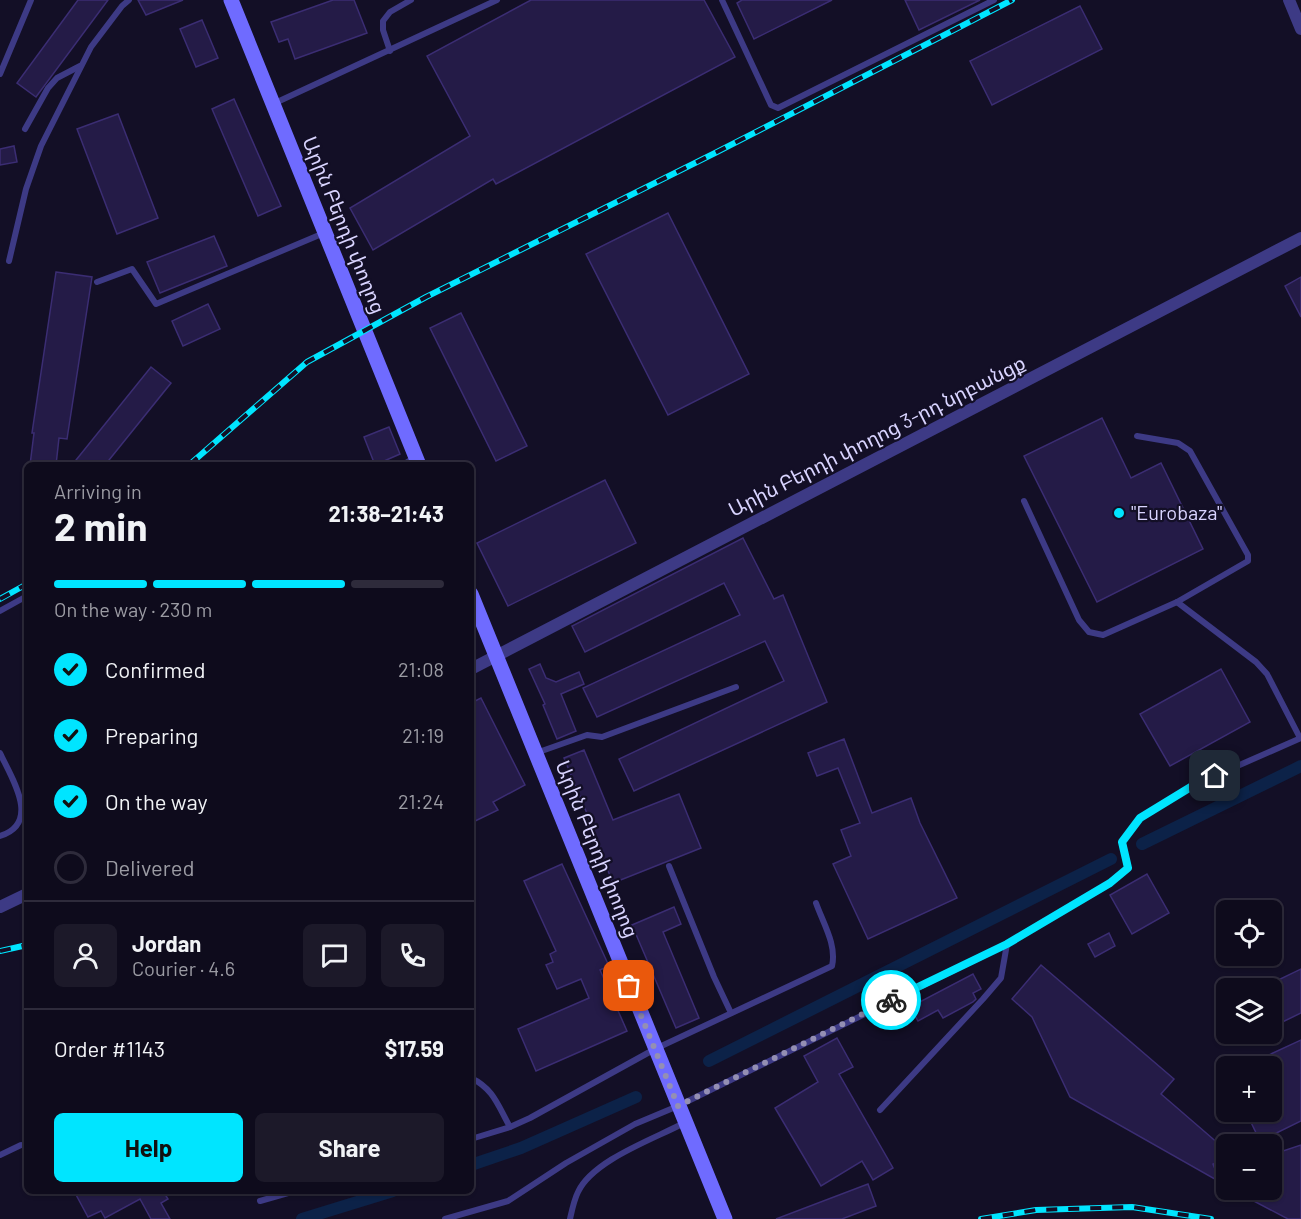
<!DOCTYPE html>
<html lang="en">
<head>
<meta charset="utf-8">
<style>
  body { margin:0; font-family:Barlow,"Noto Sans Armenian",sans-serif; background:#1c1929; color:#f1f3f6; height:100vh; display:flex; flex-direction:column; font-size:22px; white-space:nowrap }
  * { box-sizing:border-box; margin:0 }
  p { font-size:20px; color:#9b9ba3 }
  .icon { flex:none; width:33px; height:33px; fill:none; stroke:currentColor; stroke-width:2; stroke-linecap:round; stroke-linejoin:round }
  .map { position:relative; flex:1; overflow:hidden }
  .details { position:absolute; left:24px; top:462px; width:450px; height:732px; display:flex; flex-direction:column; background:#0e0b1c; border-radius:9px; box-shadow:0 2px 4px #0004,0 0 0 2px #2e2b3b }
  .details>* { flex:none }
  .fabs { position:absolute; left:1216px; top:900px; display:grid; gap:12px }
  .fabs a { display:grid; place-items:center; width:66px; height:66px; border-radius:9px; background:#0e0b1c; box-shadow:0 2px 4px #0004,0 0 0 2px #2e2b3b; font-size:30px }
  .pin { position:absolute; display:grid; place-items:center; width:51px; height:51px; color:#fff; margin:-26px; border-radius:12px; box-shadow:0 3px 9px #0006 }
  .courier { position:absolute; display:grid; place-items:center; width:60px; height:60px; margin:-30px; border:4px solid #00e5ff; border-radius:50%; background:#fff; color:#222; box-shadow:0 2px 8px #0007 }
  .head em { font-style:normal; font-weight:700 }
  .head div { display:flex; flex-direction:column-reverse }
  .head { display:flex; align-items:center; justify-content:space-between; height:102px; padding:0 30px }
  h1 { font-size:39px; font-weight:700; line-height:45px }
  .bar { display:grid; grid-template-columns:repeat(4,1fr); gap:9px 6px; align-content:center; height:72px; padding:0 30px }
  .bar i { height:8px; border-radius:4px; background:#2e2b3b }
  .bar .active { background:#00e5ff }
  .bar p { grid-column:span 4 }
  .line { display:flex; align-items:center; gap:15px; padding:0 30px; border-top:2px solid #2e2b3b }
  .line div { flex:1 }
  .round { display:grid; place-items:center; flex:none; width:63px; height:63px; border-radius:9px; background:#1c1929 }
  ol { padding:0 30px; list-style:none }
  li { display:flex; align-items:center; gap:18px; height:66px }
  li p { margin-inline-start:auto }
  li .icon { padding:6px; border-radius:50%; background:#00e5ff; color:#111; stroke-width:4 }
  li:last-child { color:#9b9ba3 }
  li i { width:33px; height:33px; border:3px solid #2e2b3b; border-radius:50% }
  .action { display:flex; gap:12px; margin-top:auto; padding:12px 30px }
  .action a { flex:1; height:69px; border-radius:9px; background:#00e5ff; color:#111; font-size:24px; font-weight:700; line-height:69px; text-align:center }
  .action a+a { background:#1c1929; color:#f1f3f6 }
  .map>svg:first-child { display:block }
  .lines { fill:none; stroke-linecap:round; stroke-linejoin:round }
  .canal { stroke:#0c2248; stroke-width:12 }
  .building { fill:#241b47; stroke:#3b2d73; stroke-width:1.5 }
  .lane { stroke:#3d3a85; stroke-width:6 }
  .street { stroke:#3d3a85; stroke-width:12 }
  .secondary { stroke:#6f6bff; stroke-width:15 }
  .rail-casing { stroke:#00e5ff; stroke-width:6 }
  .rail { stroke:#130f26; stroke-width:4; stroke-dasharray:11; stroke-linecap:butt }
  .done { stroke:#948fb3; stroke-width:6; stroke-dasharray:0 10.8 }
  .route { stroke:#00e5ff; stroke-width:8 }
  .poi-dot { fill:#00e5ff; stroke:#130f26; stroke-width:2 }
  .labels { text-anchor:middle; stroke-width:4.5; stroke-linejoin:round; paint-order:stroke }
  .street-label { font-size:20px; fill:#d9d4ff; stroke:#130f26 }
  .poi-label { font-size:20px; fill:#d9d4ff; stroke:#130f26; text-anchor:start }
</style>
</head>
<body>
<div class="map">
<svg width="1301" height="1219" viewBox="0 0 1301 1219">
  <rect width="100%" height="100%" fill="#130f26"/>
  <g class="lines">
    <!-- canal -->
    <g class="canal">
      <path d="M1142 844 1301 766"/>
      <path d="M709 1061 1111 859"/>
      <path d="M471 1165 521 1148 636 1097"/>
      <path d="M302 1219 393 1191"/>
    </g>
  </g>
  <!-- building -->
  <g class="building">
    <path d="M78 0H108L36 97 17 83Z"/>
    <path d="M138 0H183L146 15Z"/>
    <path d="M333 0H354L367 33 295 59 288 39 279 42 271 22Z"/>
    <path d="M531 0H704L735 57 496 184 493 179 373 250 350 208 470 136 427 56Z"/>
    <path d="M742 0H832L754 39 737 3Z"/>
    <path d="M905 0H980L919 30Z"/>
    <path d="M1080 6 1102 49 992 105 970 61Z"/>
    <path d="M202 20 218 58 196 67 180 29Z"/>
    <path d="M234 99 281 206 258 216 212 109Z"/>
    <path d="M118 114 158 218 117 234 77 129Z"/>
    <path d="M14 146 17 162 0 165V149Z"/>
    <path d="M668 213 749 374 668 415 586 254Z"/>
    <path d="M214 236 227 266 160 293 147 262Z"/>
    <path d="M56 272 92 277 67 439 59 438 56 465H30L34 433H32Z"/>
    <path d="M1301 277V317L1285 286Z"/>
    <path d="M208 304 220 329 183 346 172 321Z"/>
    <path d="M461 313 527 446 496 461 430 328Z"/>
    <path d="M151 367 171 383 105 465H72Z"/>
    <path d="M1102 418 1131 478 1161 463 1203 549 1097 602 1024 456Z"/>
    <path d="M389 427 400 454 375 465 364 437Z"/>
    <path d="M605 480 636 543 508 606 477 543Z"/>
    <path d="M743 538 774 599 783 595 827 702 634 791 619 759 784 681 765 641 597 717 583 688 740 615 724 583 585 652 572 626Z"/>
    <path d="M540 664 546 678 556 682 579 672 584 684 561 694 576 731 557 739 543 705 545 704 529 669Z"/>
    <path d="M1221 669 1250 722 1170 766 1140 714Z"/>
    <path d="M481 698 525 785 493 802 498 810 471 823V703Z"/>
    <path d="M844 739 872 813 911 798 920 823 957 898 868 939 833 864 851 856 841 830 860 823 838 768 817 776 808 753Z"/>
    <path d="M584 750 613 820 679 794 701 848 613 883 591 829 593 828 564 758Z"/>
    <path d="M562 864 609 966 600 970 627 1031 536 1071 518 1029 589 998 581 979 557 989 546 965 553 962 550 954 556 951 524 881Z"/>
    <path d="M1147 874 1169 913 1132 934 1110 895Z"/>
    <path d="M674 907 681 924 663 932 699 1018 676 1028 632 925Z"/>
    <path d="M1109 933 1115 946 1095 957 1088 944Z"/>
    <path d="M1041 965 1174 1079 1161 1094 1227 1151V1157L1213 1164 1217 1174 1227 1170V1186L1070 1097 1032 1017 1012 999Z"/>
    <path d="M1301 969V1013L1272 1027V983Z"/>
    <path d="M973 974 981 989 973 993 976 999 973 1002 943 1018 938 1010 918 1021 910 1007Z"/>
    <path d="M837 1038 853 1067 839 1074 893 1168 873 1180 862 1161 821 1186 775 1108 818 1082 804 1056Z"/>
    <path d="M1301 1040V1121L1260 1141 1246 1112H1272V1066H1245Z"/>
    <path d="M1301 1145V1219H1288L1233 1190H1272V1168L1279 1166 1274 1154Z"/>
    <path d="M868 1184 876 1206 842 1219H776Z"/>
    <path d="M74 1191H163L168 1199 161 1203 170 1219H151L140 1199 105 1218 101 1211 88 1217Z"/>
  </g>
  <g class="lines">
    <!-- lane -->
    <g class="lane">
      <path d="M722 0 771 105 778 108 994 0"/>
      <path d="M390 51 383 30V21L390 12 411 0"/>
      <path d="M0 74 31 0"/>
      <path d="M275 103 497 0"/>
      <path d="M25 129 48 88 57 78 80 66"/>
      <path d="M9 261 26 189 41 146 91 47 122 6 129 0"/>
      <path d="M97 282 132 269 156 304 324 233"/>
      <path d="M1137 436 1178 443 1190 451 1248 555V561L1177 602"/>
      <path d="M403 465 415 457"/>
      <path d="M1024 501 1079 620 1089 632 1103 635 1177 602 1256 662 1267 674 1300 738"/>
      <path d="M0 611 27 596"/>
      <path d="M0 753C11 777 42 823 0 836"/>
      <path d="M536 753 587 735 602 737 736 687"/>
      <path d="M669 866 714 977 731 1013"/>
      <path d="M471 1078C494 1089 498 1106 510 1127"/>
      <path d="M880 1110 983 999 1001 978 1007 944"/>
      <path d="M471 1139 510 1127 530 1118 655 1049 832 966C837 945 823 923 816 903"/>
      <path d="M0 1155 21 1145"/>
      <path d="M260 1201 295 1191"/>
      <path d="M445 1219 508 1201 566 1163 635 1124 678 1106 1007 944 1110 883 1128 868 1122 842 1140 818 1194 785 1301 738"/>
      <path d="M570 1219C572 1210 574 1200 578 1192 593 1160 654 1139 684 1123"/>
    </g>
    <!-- street -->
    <g class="street">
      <path d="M1289 0 1301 29"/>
      <path d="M471 669 1301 238"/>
      <path d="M0 907 27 894"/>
    </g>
    <!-- secondary -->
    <g class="secondary">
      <path d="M231 0 419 465"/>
      <path d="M471 594 725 1219"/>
    </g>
    <!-- rail casing -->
    <g class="rail-casing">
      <g id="rail">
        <path d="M189 465 307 362 426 297 715 153 1012 0"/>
        <path d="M0 599 27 584"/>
        <path d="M0 951 27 945"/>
        <path d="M981 1219 1036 1210 1132 1207 1211 1219"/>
      </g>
    </g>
    <!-- rail -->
    <use href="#rail" class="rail"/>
  </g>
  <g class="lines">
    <!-- done -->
    <path class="done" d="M629 986 678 1106 891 1000"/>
    <!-- route -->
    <path class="route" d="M891 1000 1007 944 1110 883 1128 868 1122 842 1140 818 1194 785 1215 776"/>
  </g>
  <!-- markers -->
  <circle class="poi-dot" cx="1119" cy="513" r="6"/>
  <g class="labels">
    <!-- street labels -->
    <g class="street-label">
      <text transform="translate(344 225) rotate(68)" y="7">Արին Բերդի փողոց</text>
      <text transform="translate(877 436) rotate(-27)" y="7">Արին Բերդի փողոց 3-րդ նրբանցք</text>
      <text transform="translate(597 849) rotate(68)" y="7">Արին Բերդի փողոց</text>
    </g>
    <!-- poi labels -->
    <g class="poi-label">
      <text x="1131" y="520">"Eurobaza"</text>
    </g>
  </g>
</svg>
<div class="fabs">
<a><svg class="icon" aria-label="locate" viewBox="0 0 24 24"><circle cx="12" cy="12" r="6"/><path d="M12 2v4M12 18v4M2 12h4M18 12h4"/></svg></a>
<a><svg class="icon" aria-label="layers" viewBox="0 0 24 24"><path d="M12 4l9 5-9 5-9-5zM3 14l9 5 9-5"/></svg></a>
<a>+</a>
<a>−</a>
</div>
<div class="pin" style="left:629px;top:986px;background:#ea580c"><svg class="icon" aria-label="bag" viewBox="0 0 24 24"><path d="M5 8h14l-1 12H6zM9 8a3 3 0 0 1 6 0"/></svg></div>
<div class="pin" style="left:1215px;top:776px;background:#1f2937"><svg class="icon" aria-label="home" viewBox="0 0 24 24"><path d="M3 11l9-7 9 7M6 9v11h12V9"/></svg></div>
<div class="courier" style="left:891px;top:1000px"><svg class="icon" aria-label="bike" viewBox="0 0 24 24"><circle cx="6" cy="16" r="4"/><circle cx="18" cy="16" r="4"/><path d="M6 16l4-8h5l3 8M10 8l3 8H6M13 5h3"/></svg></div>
<section class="details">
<div class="head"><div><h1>2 min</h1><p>Arriving in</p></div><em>21:38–21:43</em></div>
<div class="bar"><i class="active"></i><i class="active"></i><i class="active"></i><i></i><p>On the way · 230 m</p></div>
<ol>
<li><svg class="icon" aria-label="check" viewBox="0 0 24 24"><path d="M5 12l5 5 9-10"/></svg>Confirmed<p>21:08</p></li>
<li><svg class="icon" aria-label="check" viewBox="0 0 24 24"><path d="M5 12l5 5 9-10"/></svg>Preparing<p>21:19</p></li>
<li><svg class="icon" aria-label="check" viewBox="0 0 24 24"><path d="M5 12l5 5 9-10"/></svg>On the way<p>21:24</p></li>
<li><i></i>Delivered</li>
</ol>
<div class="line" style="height:108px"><a class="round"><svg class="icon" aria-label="person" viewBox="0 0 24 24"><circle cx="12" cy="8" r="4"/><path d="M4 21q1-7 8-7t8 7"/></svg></a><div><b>Jordan</b><p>Courier · 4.6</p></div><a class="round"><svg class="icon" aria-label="chat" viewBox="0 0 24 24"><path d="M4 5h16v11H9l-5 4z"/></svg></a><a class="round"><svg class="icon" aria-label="phone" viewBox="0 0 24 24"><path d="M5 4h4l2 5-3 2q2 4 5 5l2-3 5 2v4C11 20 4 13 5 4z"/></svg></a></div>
<div class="line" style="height:78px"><div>Order #1143</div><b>$17.59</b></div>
<div class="action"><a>Help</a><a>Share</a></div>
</section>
</div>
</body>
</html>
